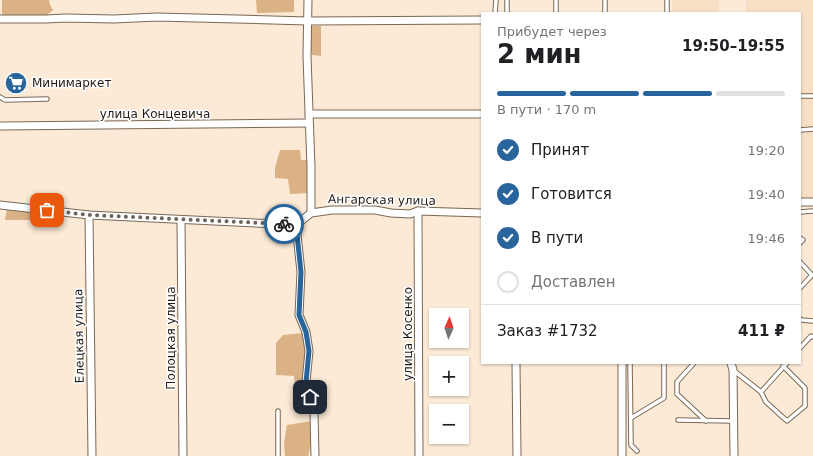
<!DOCTYPE html>
<html lang="ru">
<head>
<meta charset="utf-8">
<style>
  body { margin:0; font-family:"DejaVu Sans",sans-serif; background:#f2f2f2; color:#202124; height:100vh; display:flex; flex-direction:column; font-size:15px; white-space:nowrap }
  * { box-sizing:border-box; margin:0 }
  p { font-size:13px; color:#757577 }
  .icon { flex:none; width:22px; height:22px; fill:none; stroke:currentColor; stroke-width:2; stroke-linecap:round; stroke-linejoin:round }
  .map { position:relative; flex:1; overflow:hidden }
  .details { position:absolute; left:481px; top:12px; width:320px; height:352px; display:flex; flex-direction:column; background:#fff; border-radius:0px; box-shadow:0 1px 3px #0004 }
  .details>* { flex:none }
  .needle { width:26px; rotate:3deg }
  .buttons { position:absolute; left:429px; top:308px; display:grid; gap:8px }
  .buttons a { display:grid; place-items:center; width:40px; height:40px; border-radius:0px; background:#fff; box-shadow:0 1px 3px #0004; font-size:20px }
  .pin { position:absolute; display:grid; place-items:center; width:34px; height:34px; color:#fff; margin:-17px; border-radius:8px; box-shadow:0 2px 6px #0006 }
  .courier { position:absolute; display:grid; place-items:center; width:40px; height:40px; margin:-20px; border:3px solid #28659c; border-radius:50%; background:#fff; color:#222; box-shadow:0 1px 5px #0007 }
  .summary em { font-style:normal; font-weight:700 }
  .summary div { display:flex; flex-direction:column-reverse }
  .summary { display:flex; align-items:center; justify-content:space-between; height:68px; padding:0 16px }
  h1 { font-size:26px; font-weight:700; line-height:30px }
  .bar { display:grid; grid-template-columns:repeat(4,1fr); gap:6px 4px; align-content:center; height:48px; padding:0 16px }
  .bar i { height:5px; border-radius:3px; background:#e0e0e0 }
  .bar .selected { background:#28659c }
  .bar p { grid-column:span 4 }
  .line { display:flex; align-items:center; gap:10px; padding:0 16px; border-top:1px solid #e0e0e0 }
  .line div { flex:1 }
  ol { padding:0 16px; list-style:none }
  li { display:flex; align-items:center; gap:12px; height:44px }
  li p { margin-inline-start:auto }
  li .icon { padding:4px; border-radius:50%; background:#28659c; color:#fff; stroke-width:4 }
  li:last-child { color:#757577 }
  li i { width:22px; height:22px; border:2px solid #e0e0e0; border-radius:50% }
  .map>svg:first-child { display:block }
  .built { fill:#f7dfc6 }
  .green { fill:#dbb286 }
  .lines { fill:none; stroke-linecap:round; stroke-linejoin:round }
  .service-casing { stroke:#786857; stroke-width:5.5 }
  .minor-casing { stroke:#786857; stroke-width:9 }
  .service { stroke:#fff; stroke-width:3.5 }
  .minor { stroke:#fff; stroke-width:7 }
  .done { stroke:#6e6358; stroke-width:4; stroke-dasharray:0 7.2 }
  .route { stroke:#28659c; stroke-width:5 }
  .labels { text-anchor:middle; stroke-width:3; stroke-linejoin:round; paint-order:stroke }
  .poi-label { font-size:12px; fill:#211b14; stroke:#fff; text-anchor:start }
  .street-label { font-size:12px; fill:#211b14; stroke:#fff }
</style>
</head>
<body>
<div class="map">
<svg width="813" height="456" viewBox="0 0 813 456">
  <rect width="100%" height="100%" fill="#fcead6"/>
  <!-- built -->
  <g class="built">
    <rect x="672" y="0" width="47" height="12"/>
    <path d="M746 0H813V198H800V13H746Z"/>
  </g>
  <!-- green -->
  <g class="green">
    <path d="M2 0H49L50 5 53 10 42 19 10 18 2 14Z"/>
    <path d="M256 0H294V12L257 13Z"/>
    <path d="M310 26H321V56L312 55 310 48Z"/>
    <path d="M280 150H300L301 160H309V193L290 194 288 179 275 178V168Z"/>
    <path d="M7 209 33 210V220H5Z"/>
    <path d="M304 333 308 353 304 380 295 384 294 376 276 375V343L283 335Z"/>
    <path d="M312 421 313 437 308 456H285L284 443 287 425Z"/>
  </g>
  <g class="lines">
    <!-- service casing -->
    <g class="service-casing">
      <g id="service">
        <path d="M556 0V13"/>
        <path d="M605 0V13"/>
        <path d="M667 0V13"/>
        <path d="M495 13 496 0"/>
        <path d="M507 13V0"/>
        <path d="M800 96H813"/>
        <path d="M0 97 5 100 47 99"/>
        <path d="M800 130 813 129"/>
        <path d="M800 212 813 211"/>
        <path d="M800 238 803 240 800 243"/>
        <path d="M800 262 812 275 800 288"/>
        <path d="M800 319 802 320 813 321"/>
        <path d="M800 348 811 336 813 337"/>
        <path d="M630 363 631 445 637 451"/>
        <path d="M694 363 677 382V394L706 421"/>
        <path d="M733 370 761 392 766 402 787 421 805 406V388L783 366"/>
        <path d="M761 392 787 363"/>
        <path d="M631 418 664 398V363"/>
        <path d="M678 420 733 421"/>
        <path d="M278 456V411"/>
      </g>
    </g>
    <!-- minor casing -->
    <g class="minor-casing">
      <g id="minor">
        <path d="M308 0 307 56 311 167V213"/>
        <path d="M0 19H46L65 18 114 19 157 17 308 21 482 20"/>
        <path d="M309 114H482"/>
        <path d="M0 126 309 123"/>
        <path d="M800 202H813"/>
        <path d="M0 205 89 215 296 225 311 213 332 210H375L391 213 410 214 418 211 482 213"/>
        <path d="M418 211 419 456"/>
        <path d="M89 215 92 456"/>
        <path d="M181 220 183 456"/>
        <path d="M296 225 301 272 299 315 306 332 309 351 306 382 314 411 315 456"/>
        <path d="M516 363 517 456"/>
        <path d="M622 363V456"/>
        <path d="M731 363 733 370 734 456"/>
      </g>
    </g>
    <!-- service -->
    <use href="#service" class="service"/>
    <!-- minor -->
    <use href="#minor" class="minor"/>
  </g>
  <g class="lines">
    <!-- done -->
    <path class="done" d="M47 210 89 215 284 224"/>
    <!-- route -->
    <path class="route" d="M284 224 296 225 301 272 299 315 306 332 309 351 306 382 310 397"/>
  </g>
  <!-- icons -->
  <defs>
    <g id="supermarket-disc" transform="scale(1.15)"><circle r="9.5" fill="#28659c" stroke="#fff"/><path d="M-6-5.5h2.5l.6 2H6L4.5 2H-2.5L-4.4-4H-6ZM-1.5 3.2a1.3 1.3 0 1 0 .1 0ZM3 3.2a1.3 1.3 0 1 0 .1 0Z" fill="#fff"/></g>
  </defs>
  <g fill-rule="evenodd">
    <use href="#supermarket-disc" x="16" y="83"/>
  </g>
  <g class="labels">
    <!-- poi labels -->
    <g class="poi-label">
      <text x="32" y="87">Минимаркет</text>
    </g>
    <!-- street labels -->
    <g class="street-label">
      <text x="155" y="118">улица Концевича</text>
      <text transform="translate(382 200) rotate(1)" y="4">Ангарская улица</text>
      <text transform="translate(408 334) rotate(-90)" y="4">улица Косенко</text>
      <text transform="translate(79 336) rotate(-91)" y="4">Елецкая улица</text>
      <text transform="translate(171 338) rotate(-90)" y="4">Полоцкая улица</text>
    </g>
  </g>
</svg>
<div class="buttons">
<a><svg class="needle" viewBox="-14 -14 28 28"><path d="M0-13l5 13h-10z" fill="#e53935"/><path d="M0 13l5-13h-10z" fill="#757577"/></svg></a>
<a>+</a>
<a>−</a>
</div>
<div class="pin" style="left:47px;top:210px;background:#ea580c"><svg class="icon" aria-label="bag" viewBox="0 0 24 24"><path d="M5 8h14l-1 12H6zM9 8a3 3 0 0 1 6 0"/></svg></div>
<div class="pin" style="left:310px;top:397px;background:#1f2937"><svg class="icon" aria-label="home" viewBox="0 0 24 24"><path d="M3 11l9-7 9 7M6 9v11h12V9"/></svg></div>
<div class="courier" style="left:284px;top:224px"><svg class="icon" aria-label="bike" viewBox="0 0 24 24"><circle cx="6" cy="16" r="4"/><circle cx="18" cy="16" r="4"/><path d="M6 16l4-8h5l3 8M10 8l3 8H6M13 5h3"/></svg></div>
<section class="details">
<div class="summary"><div><h1>2 мин</h1><p>Прибудет через</p></div><em>19:50–19:55</em></div>
<div class="bar"><i class="selected"></i><i class="selected"></i><i class="selected"></i><i></i><p>В пути · 170 m</p></div>
<ol>
<li><svg class="icon" aria-label="check" viewBox="0 0 24 24"><path d="M5 12l5 5 9-10"/></svg>Принят<p>19:20</p></li>
<li><svg class="icon" aria-label="check" viewBox="0 0 24 24"><path d="M5 12l5 5 9-10"/></svg>Готовится<p>19:40</p></li>
<li><svg class="icon" aria-label="check" viewBox="0 0 24 24"><path d="M5 12l5 5 9-10"/></svg>В пути<p>19:46</p></li>
<li><i></i>Доставлен</li>
</ol>
<div class="line" style="height:52px"><div>Заказ #1732</div><b>411 ₽</b></div>
</section>
</div>
</body>
</html>
